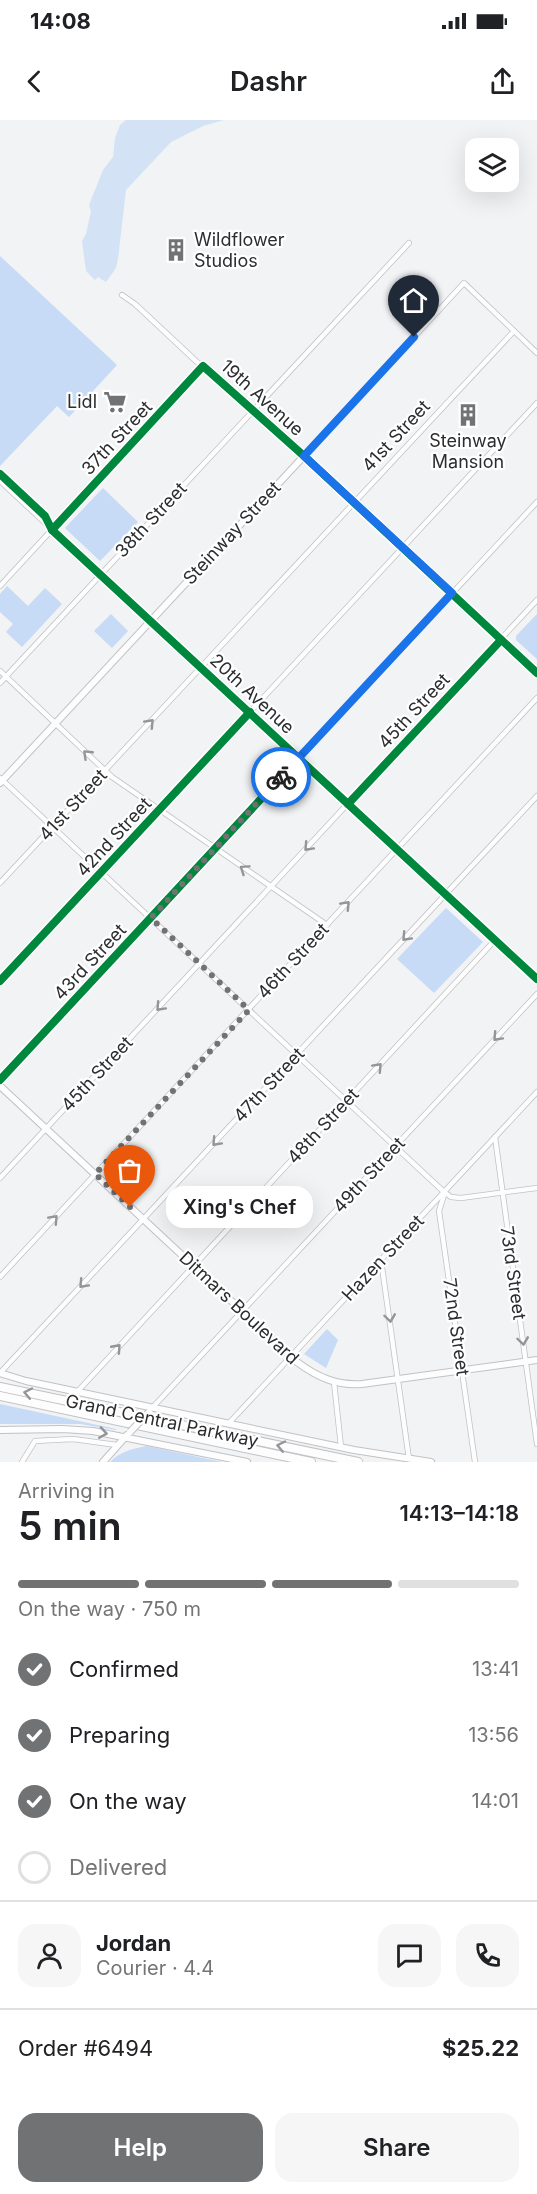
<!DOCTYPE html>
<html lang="en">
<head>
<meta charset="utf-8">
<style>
  body { margin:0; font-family:Inter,sans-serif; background:#f6f6f6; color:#202124; height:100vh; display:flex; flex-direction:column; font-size:22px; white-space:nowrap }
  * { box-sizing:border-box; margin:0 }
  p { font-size:20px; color:#757577 }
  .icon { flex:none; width:33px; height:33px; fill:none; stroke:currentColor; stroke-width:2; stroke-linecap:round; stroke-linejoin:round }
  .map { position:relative; height:1342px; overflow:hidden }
  .panel { display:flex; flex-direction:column; background:#fff; flex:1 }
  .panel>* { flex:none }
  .controls { position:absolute; left:465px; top:18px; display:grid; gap:12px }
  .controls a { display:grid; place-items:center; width:54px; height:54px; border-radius:12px; background:#fff; box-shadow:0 6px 24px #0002; font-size:30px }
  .pin { position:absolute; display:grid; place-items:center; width:51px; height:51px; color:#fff; margin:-62px -26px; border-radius:50% 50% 50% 0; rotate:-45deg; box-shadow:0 0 6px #0007 }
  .pin .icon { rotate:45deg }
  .courier { position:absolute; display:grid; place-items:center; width:60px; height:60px; margin:-30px; border:4px solid #1a73e8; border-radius:50%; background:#fff; color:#222; box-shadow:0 2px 8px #0007 }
  .bubble { position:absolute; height:42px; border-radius:18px; background:#fff; box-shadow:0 6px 24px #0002; font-size:20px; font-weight:600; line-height:42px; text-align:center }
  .head em { font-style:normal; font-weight:600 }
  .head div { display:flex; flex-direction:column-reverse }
  .head { display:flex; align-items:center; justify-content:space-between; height:102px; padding:0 18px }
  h1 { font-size:39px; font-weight:600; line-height:45px }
  .bar { display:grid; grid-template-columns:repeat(4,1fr); gap:9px 6px; align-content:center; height:72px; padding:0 18px }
  .bar i { height:8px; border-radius:4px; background:#e0e0e0 }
  .bar .current { background:#717274 }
  .bar p { grid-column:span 4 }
  .line { display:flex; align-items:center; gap:15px; padding:0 18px; border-top:2px solid #e0e0e0 }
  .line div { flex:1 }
  .round { display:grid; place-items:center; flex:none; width:63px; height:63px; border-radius:18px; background:#f6f6f6 }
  ol { padding:0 18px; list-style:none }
  li { display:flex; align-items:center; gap:18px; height:66px }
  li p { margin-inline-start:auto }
  li .icon { padding:6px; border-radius:50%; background:#717274; color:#fff; stroke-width:4 }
  li:last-child { color:#757577 }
  li i { width:33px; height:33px; border:3px solid #e0e0e0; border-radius:50% }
  .primary-button { display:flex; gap:12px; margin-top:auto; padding:12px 18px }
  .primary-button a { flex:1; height:69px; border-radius:18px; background:#717274; color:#fff; font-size:24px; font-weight:600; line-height:69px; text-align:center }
  .primary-button a+a { background:#f6f6f6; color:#202124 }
  .status { display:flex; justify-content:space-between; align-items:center; height:42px; padding:0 30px; background:#fff; direction:ltr }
  .status svg { height:16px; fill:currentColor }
  header { display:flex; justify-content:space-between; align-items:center; height:78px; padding:0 18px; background:#fff; font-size:27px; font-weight:600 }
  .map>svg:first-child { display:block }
  .green { fill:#c7daf6 }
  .water { fill:#d4e2f6 }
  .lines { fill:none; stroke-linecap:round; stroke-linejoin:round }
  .street-casing { stroke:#c1c2c4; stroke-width:6 }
  .secondary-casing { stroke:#c1c2c4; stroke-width:8 }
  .highway-casing { stroke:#c1c2c4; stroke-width:10 }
  .street { stroke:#fdfdfe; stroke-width:4.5 }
  .secondary { stroke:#fdfdfe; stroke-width:6 }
  .highway { stroke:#fdfdfe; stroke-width:8 }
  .secondary-bridge-casing { stroke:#c1c2c4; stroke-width:8; stroke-linecap:butt }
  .secondary-bridge { stroke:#fdfdfe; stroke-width:6 }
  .cycleway-casing { stroke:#fff; stroke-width:11 }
  .cycleway { stroke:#00873e; stroke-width:8 }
  .oneway { stroke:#949596 }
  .done { stroke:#717274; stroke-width:6; stroke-dasharray:0 10.8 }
  .route { stroke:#1a73e8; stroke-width:8 }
  .labels { text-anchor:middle; stroke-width:4.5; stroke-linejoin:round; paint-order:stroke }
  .poi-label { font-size:18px; fill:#2c2d2f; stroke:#fff; text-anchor:start }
  .street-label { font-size:18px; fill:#2c2d2f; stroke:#fff }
</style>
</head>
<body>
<div class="status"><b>14:08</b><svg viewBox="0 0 49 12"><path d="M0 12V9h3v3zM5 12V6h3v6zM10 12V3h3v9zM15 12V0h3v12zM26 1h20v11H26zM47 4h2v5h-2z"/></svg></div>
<header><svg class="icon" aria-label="back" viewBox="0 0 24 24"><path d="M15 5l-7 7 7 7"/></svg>Dashr<svg class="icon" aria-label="share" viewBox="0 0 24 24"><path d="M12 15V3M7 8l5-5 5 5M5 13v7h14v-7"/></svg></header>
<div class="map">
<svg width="537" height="1342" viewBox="0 0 537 1342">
  <rect width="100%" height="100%" fill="#f1f3f5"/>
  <!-- green -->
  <g class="green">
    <path d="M0 136 117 245 69 297 57 286 0 346Z"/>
    <path d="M103 368 138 402 100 441 65 408Z"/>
    <path d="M7 466 28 486 45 468 62 484 22 527 6 512 13 504 0 492V474Z"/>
    <path d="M111 494 128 511 112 528 94 511Z"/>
    <path d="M537 494V539L516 520V516Z"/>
    <path d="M446 788 483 822 434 873 397 839Z"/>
    <path d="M327 1209 338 1220 326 1248 304 1234Z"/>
    <path d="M0 1284 116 1309V1310L80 1304H0Z"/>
    <path d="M147 1326 222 1342H110C121 1331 132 1329 147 1326Z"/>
  </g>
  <!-- water -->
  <path class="water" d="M126 0H224L203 6 171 22 126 70 118 139 116 148 106 162 98 157 95 160 86 151 82 121 86 114 91 91 89 85 103 50 113 37 115 18 120 5Z"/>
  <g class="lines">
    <!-- street casing -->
    <g class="street-casing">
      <g id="street">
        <path d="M122 175 135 184 197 242 209 249 304 336 464 163 537 233"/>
        <path d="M0 361 537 859"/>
        <path d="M0 466 203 246"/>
        <path d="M0 551 112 657 327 805"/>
        <path d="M0 563 409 123"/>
        <path d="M0 658 444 1072 451 1077 461 1078 537 1068"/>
        <path d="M0 763 514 211"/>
        <path d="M0 861 537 283"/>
        <path d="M0 960 537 382"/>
        <path d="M495 1017 537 1324"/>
        <path d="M0 1058 537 480"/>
        <path d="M444 1075 439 1091 475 1342"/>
        <path d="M381 1140 409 1339"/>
        <path d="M0 1157 537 578"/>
        <path d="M0 1253 537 676"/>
        <path d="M334 1262 341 1327"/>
        <path d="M78 1271 495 820"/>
        <path d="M153 1287 537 874"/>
        <path d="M229 1303 537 972"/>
        <path d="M22 1342 35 1321 73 1319 117 1325"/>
      </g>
    </g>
    <!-- secondary casing -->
    <g class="secondary-casing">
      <g id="secondary">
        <path d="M0 663 304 336 537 553"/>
        <path d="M0 966 297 1242C317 1257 337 1266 362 1264L537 1240"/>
        <path d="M0 1253 26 1261 354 1330 431 1342"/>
        <path d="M0 1310 63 1309 93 1311 247 1342"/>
        <path d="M103 1342 127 1315"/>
      </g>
    </g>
    <!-- highway casing -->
    <g class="highway-casing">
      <g id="highway">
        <path d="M0 1267 358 1342"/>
        <path d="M0 1276 311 1342"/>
      </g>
    </g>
    <!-- street -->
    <use href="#street" class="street"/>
    <!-- secondary -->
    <use href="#secondary" class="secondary"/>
    <!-- highway -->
    <use href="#highway" class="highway"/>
    <!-- secondary-bridge casing -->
    <g class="secondary-bridge-casing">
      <path id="secondary-bridge" d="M130 1312 149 1292"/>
    </g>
    <!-- secondary-bridge -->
    <use href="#secondary-bridge" class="secondary-bridge"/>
    <!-- cycleway casing -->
    <g class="cycleway-casing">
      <g id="cycleway">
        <path d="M0 354 45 396 52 410 537 859"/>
        <path d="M52 410 203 246 304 336 537 553"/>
        <path d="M348 684 501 520"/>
        <path d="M0 861 250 592"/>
        <path d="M0 960 299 638"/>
      </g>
    </g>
    <!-- cycleway -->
    <use href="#cycleway" class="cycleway"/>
  </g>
  <!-- one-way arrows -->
  <defs><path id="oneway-chevron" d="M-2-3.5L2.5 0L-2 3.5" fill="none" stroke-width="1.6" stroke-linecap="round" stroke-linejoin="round" transform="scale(1.5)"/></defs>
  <g class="oneway">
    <use href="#oneway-chevron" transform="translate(150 603) rotate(-47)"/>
    <use href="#oneway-chevron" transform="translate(87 634) rotate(-136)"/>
    <use href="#oneway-chevron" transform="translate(308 727) rotate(133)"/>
    <use href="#oneway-chevron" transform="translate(244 749) rotate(-146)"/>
    <use href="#oneway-chevron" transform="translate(346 785) rotate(-47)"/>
    <use href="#oneway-chevron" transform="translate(406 817) rotate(133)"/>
    <use href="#oneway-chevron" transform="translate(160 887) rotate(133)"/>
    <use href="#oneway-chevron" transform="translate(497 917) rotate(133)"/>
    <use href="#oneway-chevron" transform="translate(378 947) rotate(-47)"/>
    <use href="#oneway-chevron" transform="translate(216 1022) rotate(133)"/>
    <use href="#oneway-chevron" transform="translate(54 1099) rotate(-47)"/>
    <use href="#oneway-chevron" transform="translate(83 1164) rotate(133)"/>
    <use href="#oneway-chevron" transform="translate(390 1198) rotate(82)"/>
    <use href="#oneway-chevron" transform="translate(523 1221) rotate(82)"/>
    <use href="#oneway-chevron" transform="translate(117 1228) rotate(-48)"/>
    <use href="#oneway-chevron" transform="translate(28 1273) rotate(-168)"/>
    <use href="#oneway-chevron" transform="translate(103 1313) rotate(9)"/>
    <use href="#oneway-chevron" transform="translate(281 1326) rotate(-168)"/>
  </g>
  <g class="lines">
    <!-- done -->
    <path class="done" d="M130 1087 95 1054 249 890 151 798 281 657"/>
    <!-- route -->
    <path class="route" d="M281 657 452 473 304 336 414 217"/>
  </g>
  <!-- icons -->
  <defs>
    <g id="building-bare" transform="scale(1.8)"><path d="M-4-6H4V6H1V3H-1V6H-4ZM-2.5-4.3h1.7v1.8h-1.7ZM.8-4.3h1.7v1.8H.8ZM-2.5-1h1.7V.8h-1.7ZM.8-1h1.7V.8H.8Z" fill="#717274" stroke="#fff" stroke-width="2.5" paint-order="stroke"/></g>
    <g id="supermarket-bare" transform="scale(1.8)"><path d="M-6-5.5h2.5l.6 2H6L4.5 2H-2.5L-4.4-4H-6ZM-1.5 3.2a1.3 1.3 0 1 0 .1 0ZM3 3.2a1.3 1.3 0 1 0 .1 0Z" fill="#717274" stroke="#fff" stroke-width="2.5" paint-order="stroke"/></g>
  </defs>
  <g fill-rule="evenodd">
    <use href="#building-bare" x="176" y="130"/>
    <use href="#supermarket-bare" x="115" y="282"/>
    <use href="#building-bare" x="468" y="295"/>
  </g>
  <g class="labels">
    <!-- poi labels -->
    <g class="poi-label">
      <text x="194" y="126">Wildflower<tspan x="194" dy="21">Studios</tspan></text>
      <text x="97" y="288" text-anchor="end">Lidl</text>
      <text x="468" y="327" text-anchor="middle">Steinway<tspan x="468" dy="21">Mansion</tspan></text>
    </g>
    <!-- street labels -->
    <g class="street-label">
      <text transform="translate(262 278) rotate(42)" y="6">19th Avenue</text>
      <text transform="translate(396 316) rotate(-47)" y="6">41st Street</text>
      <text transform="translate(117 318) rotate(-47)" y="6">37th Street</text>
      <text transform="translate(151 400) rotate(-47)" y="6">38th Street</text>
      <text transform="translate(232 413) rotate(-47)" y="6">Steinway Street</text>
      <text transform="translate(252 574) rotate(43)" y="6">20th Avenue</text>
      <text transform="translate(414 591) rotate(-47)" y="6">45th Street</text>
      <text transform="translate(73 685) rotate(-47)" y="6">41st Street</text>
      <text transform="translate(114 717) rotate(-47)" y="6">42nd Street</text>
      <text transform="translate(293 841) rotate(-47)" y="6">46th Street</text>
      <text transform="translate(90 842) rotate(-47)" y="6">43rd Street</text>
      <text transform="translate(97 954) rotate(-47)" y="6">45th Street</text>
      <text transform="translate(269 965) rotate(-47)" y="6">47th Street</text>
      <text transform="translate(323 1006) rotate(-47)" y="6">48th Street</text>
      <text transform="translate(369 1055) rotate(-47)" y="6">49th Street</text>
      <text transform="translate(383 1138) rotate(-47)" y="6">Hazen Street</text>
      <text transform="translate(513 1153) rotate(82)" y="6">73rd Street</text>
      <text transform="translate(239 1188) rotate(43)" y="6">Ditmars Boulevard</text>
      <text transform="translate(456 1207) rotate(82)" y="6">72nd Street</text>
      <text transform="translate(162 1301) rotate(12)" y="6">Grand Central Parkway</text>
    </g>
  </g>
</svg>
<div class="controls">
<a><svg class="icon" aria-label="layers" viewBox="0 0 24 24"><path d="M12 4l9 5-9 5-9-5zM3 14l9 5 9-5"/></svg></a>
</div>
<div class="pin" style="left:130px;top:1087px;background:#ea580c"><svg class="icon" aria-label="bag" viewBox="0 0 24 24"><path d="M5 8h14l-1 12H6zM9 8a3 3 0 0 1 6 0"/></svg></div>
<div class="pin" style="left:414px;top:217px;background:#1f2937"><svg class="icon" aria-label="home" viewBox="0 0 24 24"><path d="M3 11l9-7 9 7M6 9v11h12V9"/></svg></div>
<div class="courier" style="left:281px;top:657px"><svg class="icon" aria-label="bike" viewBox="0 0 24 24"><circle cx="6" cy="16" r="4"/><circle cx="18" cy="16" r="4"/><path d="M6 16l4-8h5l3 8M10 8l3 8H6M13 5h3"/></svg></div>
<div class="bubble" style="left:166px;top:1066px;width:147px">Xing's Chef</div>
</div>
<section class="panel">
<div class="head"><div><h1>5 min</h1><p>Arriving in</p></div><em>14:13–14:18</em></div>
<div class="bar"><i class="current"></i><i class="current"></i><i class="current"></i><i></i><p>On the way · 750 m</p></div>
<ol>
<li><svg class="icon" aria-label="check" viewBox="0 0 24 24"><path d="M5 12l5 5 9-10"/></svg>Confirmed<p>13:41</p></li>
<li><svg class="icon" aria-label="check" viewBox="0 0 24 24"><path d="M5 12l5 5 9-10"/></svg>Preparing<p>13:56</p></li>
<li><svg class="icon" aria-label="check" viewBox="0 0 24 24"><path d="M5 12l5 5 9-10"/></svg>On the way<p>14:01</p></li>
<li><i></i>Delivered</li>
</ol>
<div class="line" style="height:108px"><a class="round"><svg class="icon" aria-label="person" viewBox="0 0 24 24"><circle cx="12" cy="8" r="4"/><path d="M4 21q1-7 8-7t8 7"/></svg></a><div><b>Jordan</b><p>Courier · 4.4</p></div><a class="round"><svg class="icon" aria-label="chat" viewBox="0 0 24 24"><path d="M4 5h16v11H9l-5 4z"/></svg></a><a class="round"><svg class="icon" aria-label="phone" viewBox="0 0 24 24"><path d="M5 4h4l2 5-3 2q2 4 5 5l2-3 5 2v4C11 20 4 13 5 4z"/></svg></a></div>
<div class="line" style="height:78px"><div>Order #6494</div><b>$25.22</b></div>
<div class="primary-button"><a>Help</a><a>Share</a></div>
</section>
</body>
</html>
